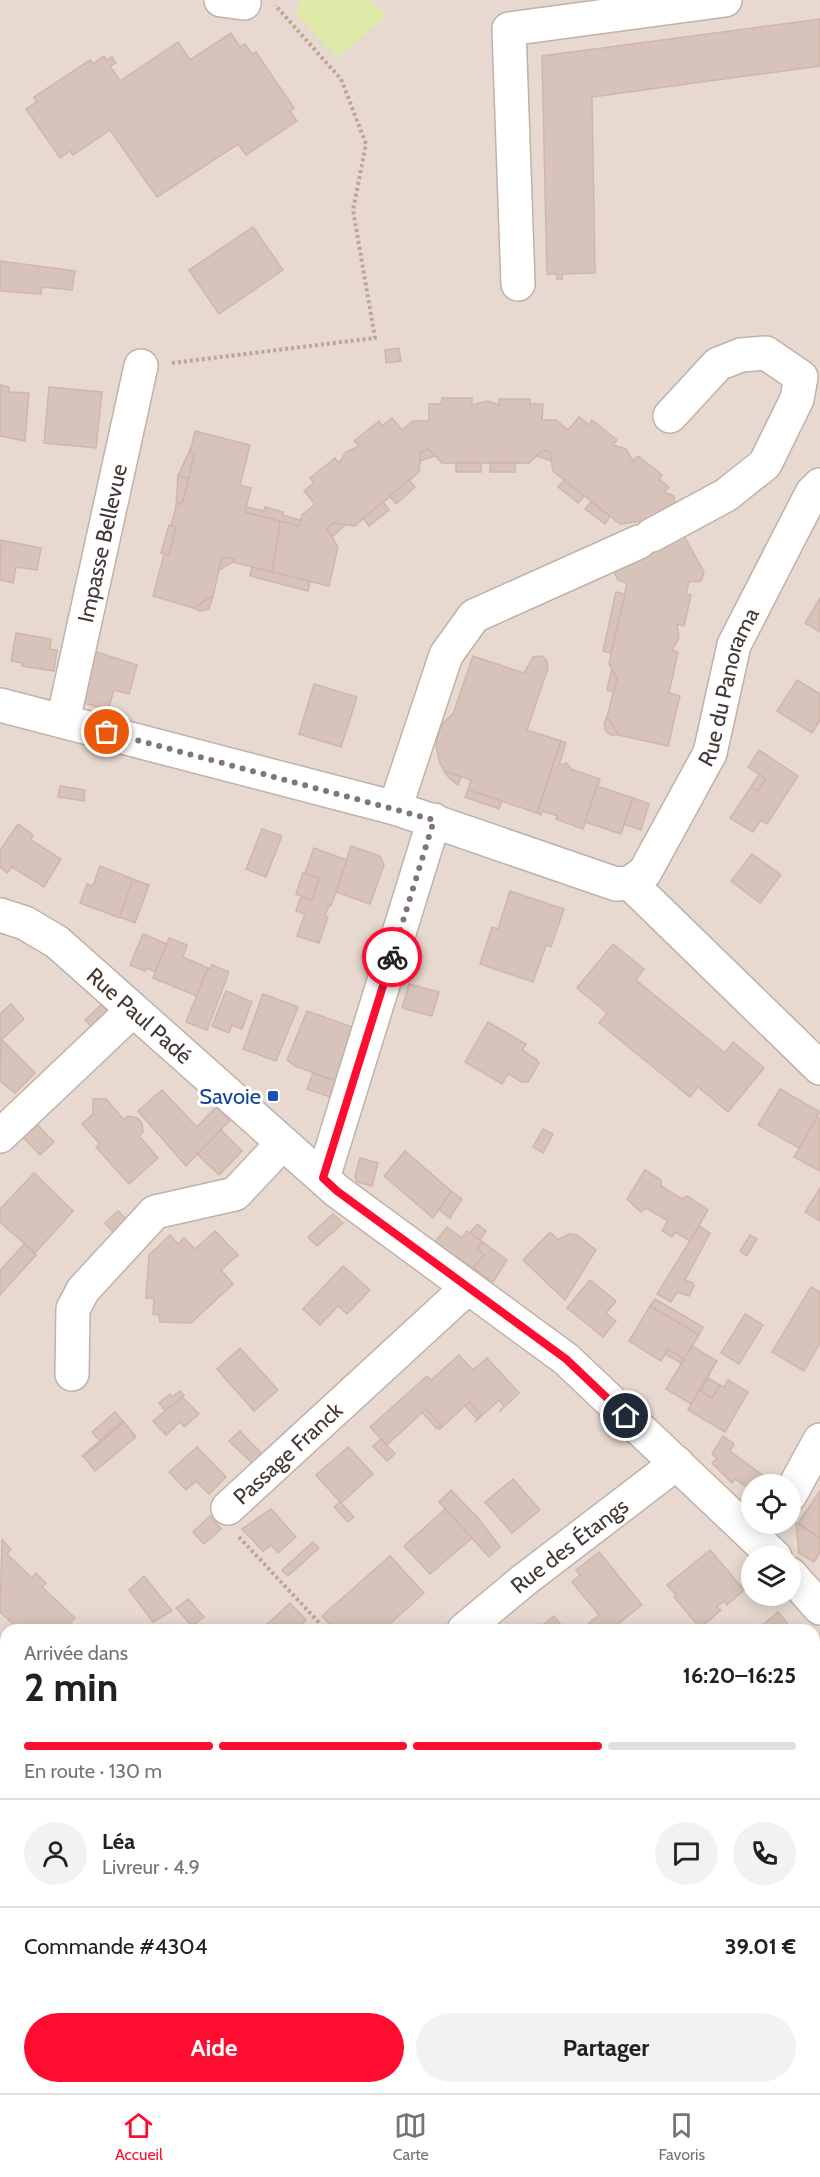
<!DOCTYPE html>
<html lang="fr">
<head>
<meta charset="utf-8">
<style>
  body { margin:0; font-family:Cabin,sans-serif; background:#f2f2f2; color:#202124; height:100vh; display:flex; flex-direction:column; font-size:22px; white-space:nowrap }
  * { box-sizing:border-box; margin:0 }
  p { font-size:20px; color:#757577 }
  .icon { flex:none; width:33px; height:33px; fill:none; stroke:currentColor; stroke-width:2; stroke-linecap:round; stroke-linejoin:round }
  .map { position:relative; flex:1; overflow:hidden }
  .details { position:absolute; left:0px; top:1624px; width:820px; height:470px; display:flex; flex-direction:column; background:#fff; border-radius:18px 18px 0 0; box-shadow:0 3px 15px #0003 }
  .details>* { flex:none }
  .fabs { position:absolute; left:741px; top:1474px; display:grid; gap:12px }
  .fabs a { display:grid; place-items:center; width:60px; height:60px; border-radius:50%; background:#fff; box-shadow:0 3px 15px #0003; font-size:30px }
  .pin { position:absolute; display:grid; place-items:center; width:51px; height:51px; color:#fff; margin:-26px; border:3px solid #fff; border-radius:50%; box-shadow:0 2px 6px #0007 }
  .courier { position:absolute; display:grid; place-items:center; width:60px; height:60px; margin:-30px; border:4px solid #ff0d31; border-radius:50%; background:#fff; color:#222; box-shadow:0 2px 8px #0007 }
  .summary em { font-style:normal; font-weight:800 }
  .summary div { display:flex; flex-direction:column-reverse }
  .summary { display:flex; align-items:center; justify-content:space-between; height:102px; padding:0 24px }
  h1 { font-size:39px; font-weight:800; line-height:45px }
  .bar { display:grid; grid-template-columns:repeat(4,1fr); gap:9px 6px; align-content:center; height:72px; padding:0 24px }
  .bar i { height:8px; border-radius:4px; background:#e0e0e0 }
  .bar .active { background:#ff0d31 }
  .bar p { grid-column:span 4 }
  .line { display:flex; align-items:center; gap:15px; padding:0 24px; border-top:2px solid #e0e0e0 }
  .line div { flex:1 }
  .round { display:grid; place-items:center; flex:none; width:63px; height:63px; border-radius:32px; background:#f2f2f2 }
  .action { display:flex; gap:12px; margin-top:auto; padding:12px 24px }
  .action a { flex:1; height:69px; border-radius:36px; background:#ff0d31; color:#fff; font-size:24px; font-weight:800; line-height:69px; text-align:center }
  .action a+a { background:#f2f2f2; color:#202124 }
  .tab-bar { display:flex; justify-content:space-around; align-items:center; height:84px; border-top:2px solid #e0e0e0; background:#fff; font-size:16px; color:#757577 }
  .tab-bar a { display:grid; justify-items:center; gap:3px }
  .tab-bar .active { color:#ff0d31 }
  .map>svg:first-child { display:block }
  .residential { fill:#e7d9d0; fill-rule:evenodd }
  .green { fill:#e0eaa8 }
  .building { fill:#d8c3ba; stroke:#d0b6aa; stroke-width:1.5 }
  .lines { fill:none; stroke-linecap:round; stroke-linejoin:round }
  .minor-casing { stroke:#c1b1a8; stroke-width:36 }
  .major-casing { stroke:#ea9359; stroke-width:36 }
  .path { stroke:#c1a495; stroke-width:4; stroke-dasharray:3 3; stroke-linecap:butt }
  .minor { stroke:#fff; stroke-width:33 }
  .major { stroke:#ffbd8f; stroke-width:33 }
  .tram { stroke:#949494; stroke-width:1.5 }
  .done { stroke:#817671; stroke-width:6; stroke-dasharray:0 10.8 }
  .route { stroke:#ff0d31; stroke-width:8 }
  .transit-dot { fill:#1a4fb4; stroke:#fff; stroke-width:2 }
  .labels { text-anchor:middle; stroke-width:6; stroke-linejoin:round; paint-order:stroke }
  .street-label { font-size:22px; fill:#443833; stroke:#fff }
  .transit-label { font-size:22px; fill:#164399; stroke:#fff; text-anchor:end }
</style>
</head>
<body>
<div class="map">
<svg width="820" height="2093" viewBox="0 0 820 2093">
  <rect width="100%" height="100%" fill="#f3e9e3"/>
  <!-- residential -->
  <path class="residential" d="M0 0H820V2093H0ZM752 1485H790V1524H752ZM752 1557H790V1596H752ZM6 1630H814V2088H6Z"/>
  <!-- green -->
  <path class="green" d="M301 0H370L387 16 337 57 296 14Z"/>
  <!-- building -->
  <g class="building">
    <path d="M820 19V66L592 97 595 273 562 274V279H557V274H547L542 56Z"/>
    <path d="M231 33 240 47 245 44 252 54 256 52 294 108 290 111 297 121 246 155 238 144 157 197 110 130 73 155 70 151 60 158 26 109 37 102 34 97 90 60 93 64 104 56 106 60 112 57 116 63 110 66 120 81 178 42 190 60Z"/>
    <path d="M253 227 283 270 219 314 189 270Z"/>
    <path d="M0 261 75 271 72 290 42 287 41 294 0 291Z"/>
    <path d="M399 348 401 361 386 363 385 350Z"/>
    <path d="M0 385 9 387V392L29 393 25 441 0 436Z"/>
    <path d="M49 387 102 392 96 448 44 443Z"/>
    <path d="M442 398H472V405L487 401 499 405V399H530V404H543L542 420H556L568 430 579 417 589 425 592 420 617 440 613 445 626 449 633 461 638 456 662 475 659 479 669 487 664 492 674 496 675 503 662 518 620 524 553 471 550 452 543 450 529 463H442L428 449 421 452 419 472 355 526 333 523 327 529 338 547 329 586 272 572 280 521 299 526 302 515 315 504 304 491 314 483 310 478 335 458 339 463 346 452 359 446 354 441 379 421 382 426 392 418 402 430 413 421H429V404H441Z"/>
    <path d="M195 431 250 445 240 485 251 488 245 512 280 521 272 572 233 562 234 559 222 557 213 596 193 608 153 596 164 554 169 555 176 527 171 525 177 503 182 504 194 454 190 453Z"/>
    <path d="M191 447 190 453 194 454 189 478 178 476Z"/>
    <path d="M428 449 435 456 420 461 421 452Z"/>
    <path d="M543 450 550 452 551 461 537 456Z"/>
    <rect x="456" y="463" width="25" height="9"/>
    <rect x="490" y="463" width="25" height="9"/>
    <path d="M178 476 189 478 182 504 177 503 176 507Z"/>
    <path d="M409 480 415 487 396 504 390 496Z"/>
    <path d="M564 480 584 496 578 503 558 487Z"/>
    <path d="M383 502 389 510 369 526 363 518Z"/>
    <path d="M591 502 610 516 605 524 585 509Z"/>
    <path d="M246 507 264 511 265 507 283 512V515L300 520 299 526 245 512Z"/>
    <path d="M333 523 345 525 332 537 327 529Z"/>
    <path d="M169 525 176 527 169 555 161 553Z"/>
    <path d="M684 536 704 572 701 581 689 582 686 594 691 595 684 626 677 624 679 638 672 650 678 652 669 693 680 696 668 746 619 735 607 717 617 678 609 664 627 583 618 580 615 574 617 568Z"/>
    <path d="M1 540 41 548 37 570 16 567 13 583 0 580Z"/>
    <path d="M222 557 234 559 233 562 219 570Z"/>
    <path d="M252 567 310 581 308 591 250 576Z"/>
    <path d="M616 592 625 594 611 653 603 651Z"/>
    <path d="M213 596 209 609 200 611 193 608Z"/>
    <path d="M820 598V632L805 623Z"/>
    <path d="M16 633 51 639 50 649 57 650 54 671 22 666V663L11 661Z"/>
    <path d="M94 651 137 665 129 694 114 690 108 710 80 702Z"/>
    <path d="M473 656 524 673 533 657 542 656 547 661 548 668 527 730 561 741 537 813 468 790 471 780 444 771 440 763 436 746 439 732 443 723 453 714Z"/>
    <path d="M612 669 617 678 614 692 607 690Z"/>
    <path d="M797 680 820 694V720L812 733 777 711Z"/>
    <path d="M314 684 357 697 341 747 299 734Z"/>
    <path d="M607 717 619 735H611L606 731 604 724Z"/>
    <path d="M561 741 566 743 559 765 567 763 571 769 600 779 583 829 556 819 558 816 542 811 541 815 537 813Z"/>
    <path d="M759 750 798 776 767 824 761 820 753 832 730 818 751 787 758 791 766 779 748 767Z"/>
    <path d="M444 771 461 777 458 785 449 778Z"/>
    <path d="M759 774 766 779 758 791 751 787Z"/>
    <path d="M60 786 85 790 84 801 58 797Z"/>
    <path d="M597 786 633 798 621 834 585 822Z"/>
    <path d="M468 790 502 801 499 809 465 797Z"/>
    <path d="M633 798 649 804 641 830 624 824Z"/>
    <path d="M18 824 33 835 31 840 61 859 44 887 12 867 7 873 0 867V850Z"/>
    <path d="M262 829 282 836 266 877 246 869Z"/>
    <path d="M351 846 380 856 384 865 370 904 336 892Z"/>
    <path d="M314 848 347 860 331 906 329 905 325 916 328 917 319 943 297 936 305 914 296 911 301 896 312 900 319 878 305 873Z"/>
    <path d="M752 854 781 875 760 903 731 881Z"/>
    <path d="M100 866 133 879 120 918 80 903 87 884 93 886Z"/>
    <path d="M303 873 319 878 312 900 296 894Z"/>
    <path d="M133 879 149 885 135 923 120 917Z"/>
    <path d="M510 891 564 909 551 947 546 945 533 982 480 964 492 927 498 929Z"/>
    <path d="M143 934 167 944 155 972 147 968 145 971 130 965Z"/>
    <path d="M169 938 187 945 183 957 208 968 197 996 153 978Z"/>
    <path d="M613 944 644 969 636 980 725 1053 733 1042 764 1068 728 1112 698 1087 690 1097 599 1023 607 1013 577 988Z"/>
    <path d="M212 965 229 972 207 1030 186 1022 208 968 210 969Z"/>
    <path d="M409 984 439 992 432 1016 402 1008Z"/>
    <path d="M226 991 252 1002 242 1029 232 1025 229 1033 212 1026Z"/>
    <path d="M263 994 298 1007 276 1061 243 1049Z"/>
    <path d="M11 1004 24 1019 0 1041V1014Z"/>
    <path d="M101 1005 111 1014 94 1029 85 1020Z"/>
    <path d="M307 1011 355 1028 336 1081 295 1066 287 1060Z"/>
    <path d="M488 1022 526 1044 522 1050 536 1059 539 1063 528 1082H522L508 1074 502 1084 465 1062Z"/>
    <path d="M1 1039 35 1073 15 1093 0 1081Z"/>
    <path d="M313 1073 336 1081 330 1097 307 1089Z"/>
    <path d="M780 1089 820 1112 799 1148 758 1125Z"/>
    <path d="M162 1090 197 1127 216 1107 230 1120 186 1166 138 1111Z"/>
    <path d="M93 1099H106L124 1120 128 1116 137 1118 142 1123 143 1132 139 1136 158 1158 129 1184 96 1147 100 1144 82 1124 93 1114Z"/>
    <path d="M28 1115 54 1142 40 1155 14 1128Z"/>
    <path d="M817 1117 820 1119V1171L794 1157Z"/>
    <path d="M543 1129 553 1134 543 1153 533 1147Z"/>
    <path d="M221 1130 242 1151 219 1175 197 1154Z"/>
    <path d="M405 1151 451 1191 433 1218 384 1176Z"/>
    <path d="M360 1158 378 1163 372 1186 357 1182 355 1176Z"/>
    <path d="M645 1170 661 1180V1186L682 1199 687 1196 708 1210 690 1241 675 1232 672 1237 662 1231 668 1221 646 1208 641 1212 627 1199Z"/>
    <path d="M34 1173 73 1211 35 1253 0 1222V1209Z"/>
    <path d="M820 1188V1221L805 1212Z"/>
    <path d="M451 1191 462 1199 450 1218 439 1210Z"/>
    <path d="M118 1211 130 1223 117 1236 105 1223Z"/>
    <path d="M333 1214 343 1223 317 1246 308 1237Z"/>
    <path d="M477 1224 486 1231 480 1240 470 1233Z"/>
    <path d="M699 1226 710 1233 685 1280 693 1283 694 1286 689 1296 677 1292 671 1302 657 1294Z"/>
    <path d="M447 1227 462 1238 467 1231 483 1242 477 1249 484 1255 473 1268 435 1242Z"/>
    <path d="M215 1231 238 1255 221 1270 233 1284 191 1323 160 1322 159 1315 153 1314 154 1298H146L149 1255 170 1235 178 1244 184 1238 195 1249Z"/>
    <path d="M550 1232 558 1240 569 1234 577 1235 596 1250 565 1300 523 1260Z"/>
    <path d="M750 1235 757 1239 747 1256 740 1251Z"/>
    <path d="M483 1242 507 1260 493 1282 473 1268 484 1255 477 1249Z"/>
    <path d="M24 1244 36 1255 0 1295V1271Z"/>
    <path d="M343 1266 370 1290 347 1314 338 1306 320 1325 303 1309Z"/>
    <path d="M590 1280 616 1301 606 1313 616 1321 603 1337 567 1308Z"/>
    <path d="M811 1287 820 1292V1343L804 1371 772 1352Z"/>
    <path d="M655 1299 703 1327 699 1335 650 1306Z"/>
    <path d="M650 1306 699 1335 684 1359 668 1349 661 1361 629 1341Z"/>
    <path d="M745 1314 763 1325 739 1364 721 1353Z"/>
    <path d="M692 1346 717 1361 691 1404 666 1389Z"/>
    <path d="M240 1348 278 1390 254 1411 217 1369Z"/>
    <path d="M668 1349 684 1359 681 1363 665 1354Z"/>
    <path d="M459 1355 473 1370 487 1358 519 1393 499 1412 504 1406 499 1400 475 1422 481 1415 469 1402 439 1430 441 1425 426 1409 387 1445 370 1427 427 1376 431 1380Z"/>
    <path d="M712 1368 701 1391 712 1398 720 1385 724 1387 728 1380 748 1392 725 1432 688 1410Z"/>
    <path d="M708 1378 720 1385 712 1398 701 1391Z"/>
    <path d="M180 1391 184 1395 166 1411 159 1403 170 1394 172 1397Z"/>
    <path d="M182 1397 199 1414 184 1427 180 1422 166 1435 153 1421Z"/>
    <path d="M469 1402 481 1415 477 1419 465 1406Z"/>
    <path d="M426 1409 441 1425 437 1429 422 1412Z"/>
    <path d="M115 1412 123 1421 100 1441 92 1432Z"/>
    <path d="M123 1421 124 1422 84 1457 82 1456Z"/>
    <path d="M124 1422 136 1437 95 1471 84 1457Z"/>
    <path d="M240 1431 261 1453 252 1463 229 1441Z"/>
    <path d="M723 1436 734 1444 730 1451 776 1485H752V1490L735 1479 732 1483 712 1463 717 1458 712 1454Z"/>
    <path d="M381 1439 395 1454 387 1461 373 1446Z"/>
    <path d="M197 1447 226 1477 209 1494 196 1481 186 1490 169 1472Z"/>
    <path d="M348 1447 373 1474 341 1503 316 1475Z"/>
    <path d="M513 1479 540 1510 512 1533 485 1502Z"/>
    <path d="M451 1490 478 1518 500 1547 489 1557 439 1502Z"/>
    <path d="M820 1491V1538L798 1523Z"/>
    <path d="M340 1502 354 1517 348 1522 334 1507Z"/>
    <path d="M271 1509 296 1537 278 1553 271 1545 263 1551 242 1529Z"/>
    <path d="M445 1509 472 1538 430 1574 404 1546Z"/>
    <path d="M210 1516 221 1529 204 1544 193 1532Z"/>
    <path d="M796 1523 820 1538V1552L814 1562 799 1553Z"/>
    <path d="M2 1540 11 1549 7 1554 32 1578 36 1573 46 1583 42 1587 75 1618 63 1630H20L0 1612Z"/>
    <path d="M313 1542 319 1548 288 1576 282 1570Z"/>
    <path d="M710 1550 744 1590 727 1605 724 1601 717 1607 721 1610 700 1628 674 1597 676 1595 667 1585Z"/>
    <path d="M599 1552 642 1605 610 1630H595L589 1623 599 1615 572 1582 580 1575 576 1570Z"/>
    <path d="M390 1556 424 1593 383 1630H335L322 1616Z"/>
    <path d="M144 1576 172 1611 153 1622 129 1590Z"/>
    <path d="M188 1599 204 1617 192 1626 176 1608Z"/>
    <path d="M290 1603 306 1620 295 1630H261Z"/>
    <path d="M778 1612 793 1630H761L759 1628Z"/>
    <path d="M554 1616 565 1630H531L539 1624 540 1627Z"/>
    <path d="M0 1834 6 1840V1905L0 1899Z"/>
    <path d="M3 2058H6V2088H61V2093H0Z"/>
    <path d="M164 2088H196L201 2093H164Z"/>
    <path d="M217 2088H268L260 2093H215L213 2091Z"/>
  </g>
  <g class="lines">
    <!-- minor casing -->
    <g class="minor-casing">
      <g id="minor">
        <path d="M221 0 244 3"/>
        <path d="M518 284 509 29 725 0"/>
        <path d="M652 535 726 495 765 464 797 399 801 377 766 353 741 355 718 364 670 416"/>
        <path id="s1" d="M0 705 395 808 616 884 630 883 645 872 710 753 734 645 812 493 820 485"/>
        <path id="s2" d="M63 721 141 366"/>
        <path d="M395 808 446 655 474 616 639 542"/>
        <path d="M630 883 820 1068"/>
        <path id="s3" d="M0 915 25 923 57 942 337 1191 566 1359 775 1557"/>
        <path d="M0 1136 133 1010"/>
        <path d="M323 1178 434 820"/>
        <path d="M72 1374 73 1309 83 1290 155 1212 235 1194 282 1144"/>
        <path d="M790 1495 820 1440"/>
        <path id="s4" d="M228 1508 466 1289"/>
        <path d="M790 1574 820 1608"/>
        <path id="s5" d="M464 1630 524 1580 677 1463"/>
        <path d="M814 1719 820 1714"/>
        <path d="M0 1958 6 1963"/>
        <path d="M0 2028 6 2022"/>
        <path d="M98 2088 101 2093"/>
        <path d="M478 2088 482 2093"/>
        <path d="M394 2093 401 2088"/>
      </g>
    </g>
    <!-- major casing -->
    <g class="major-casing">
      <g id="major">
        <path d="M814 1955 820 1950"/>
        <path d="M660 2093 665 2088"/>
      </g>
    </g>
    <!-- path -->
    <g class="path">
      <path d="M172 363 375 338 353 210 366 144 341 79 275 5"/>
      <path d="M239 1537 326 1630"/>
      <path d="M814 1847 820 1843"/>
      <path d="M531 2093 535 2088"/>
    </g>
    <!-- minor -->
    <use href="#minor" class="minor"/>
    <!-- major -->
    <use href="#major" class="major"/>
    <!-- tram -->
    <g class="tram">
      <path d="M814 1891 820 1886"/>
      <path d="M814 1910 820 1905"/>
      <path d="M586 2093 592 2088"/>
      <path d="M607 2093 613 2088"/>
    </g>
  </g>
  <g class="lines">
    <!-- done -->
    <path class="done" d="M107 732 434 820 392 957"/>
    <!-- route -->
    <path class="route" d="M392 957 323 1178 337 1191 566 1359 626 1416"/>
  </g>
  <!-- markers -->
  <rect class="transit-dot" x="267" y="1090" width="12" height="12" rx="3"/>
  <g class="labels">
    <!-- street labels -->
    <g class="street-label">
      <text dy="8" stroke="none"><textPath href="#s2" startOffset="182">Impasse Bellevue</textPath></text>
      <text dy="8" stroke="none"><textPath href="#s1" startOffset="879">Rue du Panorama</textPath></text>
      <text dy="8" stroke="none"><textPath href="#s3" startOffset="174">Rue Paul Padé</textPath></text>
      <text dy="8" stroke="none"><textPath href="#s4" startOffset="81">Passage Franck</textPath></text>
      <text dy="8" stroke="none"><textPath href="#s5" startOffset="135">Rue des Étangs</textPath></text>
    </g>
    <!-- transit labels -->
    <g class="transit-label">
      <text x="261" y="1104">Savoie</text>
    </g>
  </g>
</svg>
<div class="fabs">
<a><svg class="icon" aria-label="locate" viewBox="0 0 24 24"><circle cx="12" cy="12" r="6"/><path d="M12 2v4M12 18v4M2 12h4M18 12h4"/></svg></a>
<a><svg class="icon" aria-label="layers" viewBox="0 0 24 24"><path d="M12 4l9 5-9 5-9-5zM3 14l9 5 9-5"/></svg></a>
</div>
<div class="pin" style="left:107px;top:732px;background:#ea580c"><svg class="icon" aria-label="bag" viewBox="0 0 24 24"><path d="M5 8h14l-1 12H6zM9 8a3 3 0 0 1 6 0"/></svg></div>
<div class="pin" style="left:626px;top:1416px;background:#1f2937"><svg class="icon" aria-label="home" viewBox="0 0 24 24"><path d="M3 11l9-7 9 7M6 9v11h12V9"/></svg></div>
<div class="courier" style="left:392px;top:957px"><svg class="icon" aria-label="bike" viewBox="0 0 24 24"><circle cx="6" cy="16" r="4"/><circle cx="18" cy="16" r="4"/><path d="M6 16l4-8h5l3 8M10 8l3 8H6M13 5h3"/></svg></div>
<section class="details">
<div class="summary"><div><h1>2 min</h1><p>Arrivée dans</p></div><em>16:20–16:25</em></div>
<div class="bar"><i class="active"></i><i class="active"></i><i class="active"></i><i></i><p>En route · 130 m</p></div>
<div class="line" style="height:108px"><a class="round"><svg class="icon" aria-label="person" viewBox="0 0 24 24"><circle cx="12" cy="8" r="4"/><path d="M4 21q1-7 8-7t8 7"/></svg></a><div><b>Léa</b><p>Livreur · 4.9</p></div><a class="round"><svg class="icon" aria-label="chat" viewBox="0 0 24 24"><path d="M4 5h16v11H9l-5 4z"/></svg></a><a class="round"><svg class="icon" aria-label="phone" viewBox="0 0 24 24"><path d="M5 4h4l2 5-3 2q2 4 5 5l2-3 5 2v4C11 20 4 13 5 4z"/></svg></a></div>
<div class="line" style="height:78px"><div>Commande #4304</div><b>39.01 €</b></div>
<div class="action"><a>Aide</a><a>Partager</a></div>
</section>
</div>
<nav class="tab-bar">
<a class="active"><svg class="icon" aria-label="home" viewBox="0 0 24 24"><path d="M3 11l9-7 9 7M6 9v11h12V9"/></svg>Accueil</a>
<a><svg class="icon" aria-label="map" viewBox="0 0 24 24"><path d="M3 6l6-2 6 2 6-2v14l-6 2-6-2-6 2zM9 4v14M15 6v14"/></svg>Carte</a>
<a><svg class="icon" aria-label="saved" viewBox="0 0 24 24"><path d="M7 4h10v16l-5-4-5 4z"/></svg>Favoris</a>
</nav>
</body>
</html>
